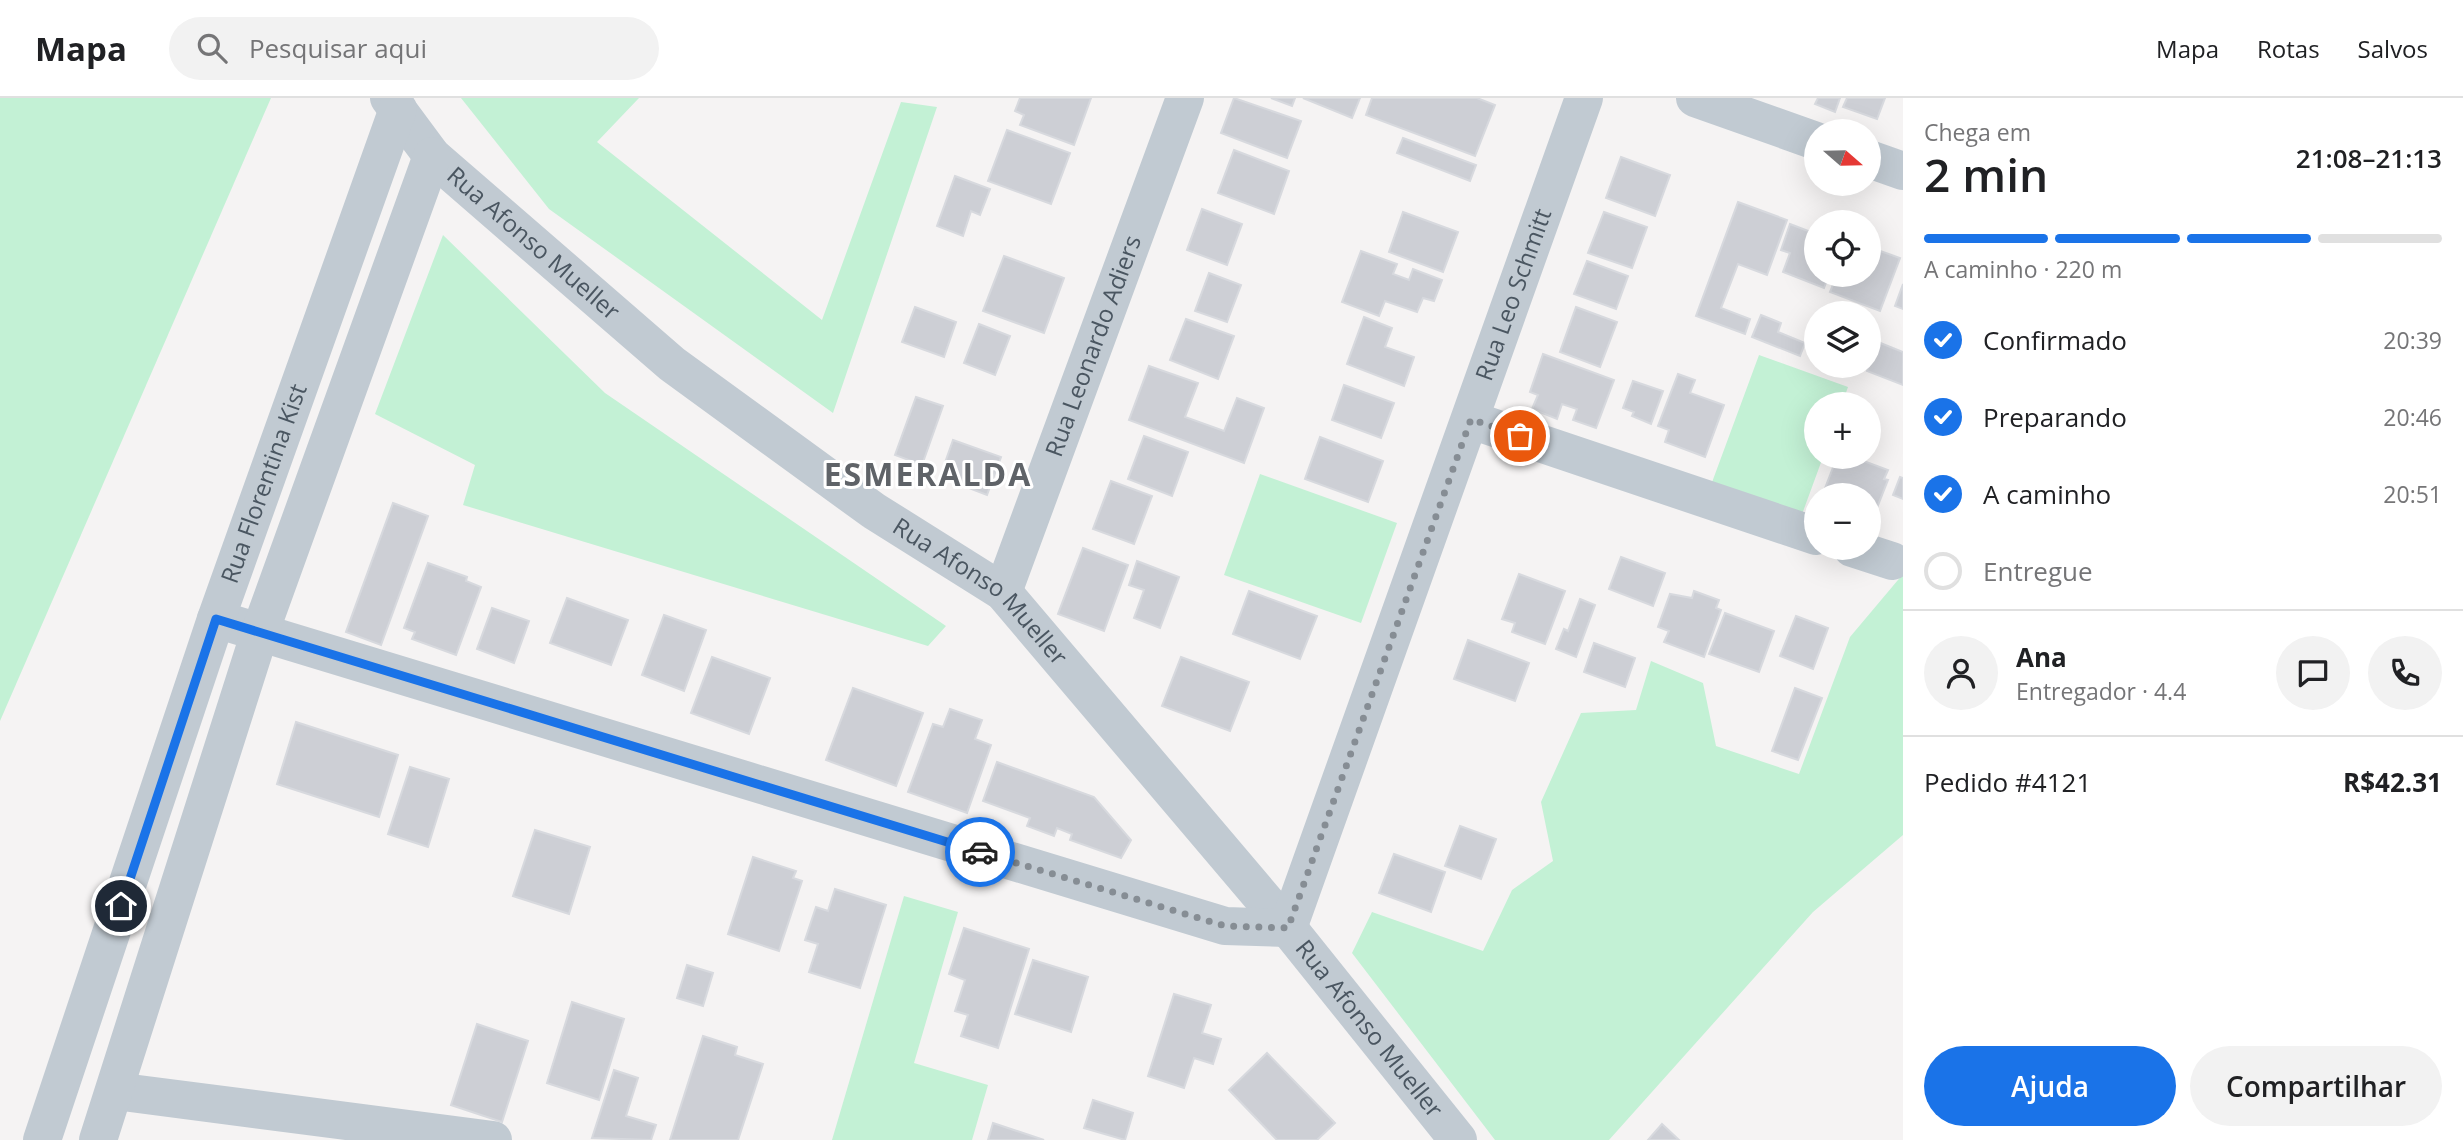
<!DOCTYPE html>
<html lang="pt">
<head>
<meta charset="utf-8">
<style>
  body { margin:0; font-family:"Open Sans",sans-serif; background:#f2f2f2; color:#202124; height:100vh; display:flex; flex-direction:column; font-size:26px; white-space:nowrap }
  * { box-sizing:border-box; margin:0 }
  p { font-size:23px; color:#757577 }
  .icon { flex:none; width:38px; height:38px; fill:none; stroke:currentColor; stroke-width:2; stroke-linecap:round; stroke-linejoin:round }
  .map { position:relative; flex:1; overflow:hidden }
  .panel { display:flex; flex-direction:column; background:#fff; width:560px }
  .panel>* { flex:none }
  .needle { width:46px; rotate:110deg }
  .fabs { position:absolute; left:1804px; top:21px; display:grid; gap:14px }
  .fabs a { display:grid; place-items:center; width:77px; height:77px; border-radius:50%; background:#fff; box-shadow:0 7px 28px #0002; font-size:35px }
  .pin { position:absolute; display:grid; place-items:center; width:60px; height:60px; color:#fff; margin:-30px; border:4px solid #fff; border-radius:50%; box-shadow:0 2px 7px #0007 }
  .courier { position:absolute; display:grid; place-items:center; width:70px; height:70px; margin:-35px; border:5px solid #1a73e8; border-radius:50%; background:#fff; color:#222; box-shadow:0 2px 9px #0007 }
  .head em { font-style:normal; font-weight:600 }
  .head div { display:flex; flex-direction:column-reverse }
  .head { display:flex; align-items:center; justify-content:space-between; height:119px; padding:0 21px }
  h1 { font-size:46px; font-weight:600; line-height:52px }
  .bar { display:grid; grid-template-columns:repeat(4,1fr); gap:10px 7px; align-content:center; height:84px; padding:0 21px }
  .bar i { height:9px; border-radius:5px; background:#e0e0e0 }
  .bar .on { background:#1a73e8 }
  .bar p { grid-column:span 4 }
  .line { display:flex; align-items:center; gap:18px; padding:0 21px; border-top:2px solid #e0e0e0 }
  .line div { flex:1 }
  .round { display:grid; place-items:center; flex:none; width:74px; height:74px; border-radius:37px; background:#f2f2f2 }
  ol { padding:0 21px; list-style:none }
  li { display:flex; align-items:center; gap:21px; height:77px }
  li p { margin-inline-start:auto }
  li .icon { padding:7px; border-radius:50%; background:#1a73e8; color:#fff; stroke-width:4 }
  li:last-child { color:#757577 }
  li i { width:38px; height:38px; border:4px solid #e0e0e0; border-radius:50% }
  .button { display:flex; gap:14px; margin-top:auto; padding:14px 21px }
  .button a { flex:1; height:80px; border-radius:42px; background:#1a73e8; color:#fff; font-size:28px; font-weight:600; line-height:80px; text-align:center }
  .button a+a { background:#f2f2f2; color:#202124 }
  header { display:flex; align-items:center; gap:42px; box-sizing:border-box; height:98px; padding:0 35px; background:#fff; border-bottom:2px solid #e0e0e0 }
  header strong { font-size:33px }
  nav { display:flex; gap:38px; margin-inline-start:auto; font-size:24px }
  .search { width:490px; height:63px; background:#f2f2f2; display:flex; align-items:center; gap:18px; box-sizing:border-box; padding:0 24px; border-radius:38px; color:#757577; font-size:26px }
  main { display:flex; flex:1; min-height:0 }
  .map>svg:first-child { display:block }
  .green { fill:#c3f1d5 }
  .building { fill:#cdcfd5; stroke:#d7d9de; stroke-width:2 }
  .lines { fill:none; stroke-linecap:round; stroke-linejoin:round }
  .minor { stroke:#c1cad2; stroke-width:38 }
  .done { stroke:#868d94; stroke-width:7; stroke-dasharray:0 12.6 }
  .route { stroke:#1a73e8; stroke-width:9 }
  .labels { text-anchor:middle; stroke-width:6; stroke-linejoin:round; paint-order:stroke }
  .street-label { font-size:24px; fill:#4a5661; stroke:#fff }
  .district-label { font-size:32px; font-weight:bold; letter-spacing:2px; fill:#5f6368; stroke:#fff }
</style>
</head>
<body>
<header>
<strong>Mapa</strong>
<div class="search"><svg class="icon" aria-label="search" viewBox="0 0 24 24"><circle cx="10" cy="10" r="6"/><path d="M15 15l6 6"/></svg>Pesquisar aqui</div>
<nav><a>Mapa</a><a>Rotas</a><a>Salvos</a></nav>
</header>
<main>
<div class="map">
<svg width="1903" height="1042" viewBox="0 0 1903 1042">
  <rect width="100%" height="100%" fill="#f5f3f3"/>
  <!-- green -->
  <g class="green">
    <path d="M0 0H271L0 623Z"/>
    <path d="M461 0H639L597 44 822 222 901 4 937 9 833 315 549 111Z"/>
    <path d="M443 137 605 295 946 528 928 548 463 407 475 367 375 316Z"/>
    <path d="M1759 257 1848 289 1842 306H1816V359H1823L1801 419 1711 387Z"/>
    <path d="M1260 376 1397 425 1361 525 1224 477Z"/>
    <path d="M1903 476V737L1813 814 1609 1042H1495L1352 855 1372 814 1483 853 1512 792 1553 763 1541 704 1581 615 1636 612 1651 563 1703 585 1716 648 1799 676 1850 539Z"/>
    <path d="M904 798 958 814 914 965 988 987 972 1042H832Z"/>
  </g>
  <!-- building -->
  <g class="building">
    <path d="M1020 0H1091L1074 47 1020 27 1024 17 1015 13Z"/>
    <path d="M1234 0 1301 23 1287 60 1221 35Z"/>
    <path d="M1271 0H1295L1292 8Z"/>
    <path d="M1303 0H1360L1352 20Z"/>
    <path d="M1372 0H1477L1495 7 1475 58 1366 17Z"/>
    <path d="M1818 0H1840L1835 14 1815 6Z"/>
    <path d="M1847 0H1885L1877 21 1843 9Z"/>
    <path d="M1007 32 1070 55 1051 106 988 83Z"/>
    <path d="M1403 40 1476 67 1470 83 1397 55Z"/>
    <path d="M1234 52 1289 73 1274 116 1218 95Z"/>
    <path d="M1621 59 1670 77 1655 118 1606 100Z"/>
    <path d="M955 78 990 91 980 117 971 113 963 138 937 128Z"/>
    <path d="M1738 104 1787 122 1767 177 1738 166 1721 210 1750 221 1745 236 1696 218Z"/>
    <path d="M1202 111 1242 126 1227 167 1187 152Z"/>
    <path d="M1403 114 1458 134 1443 174 1389 154Z"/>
    <path d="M1604 114 1647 129 1632 170 1588 155Z"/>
    <path d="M1790 126 1816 136V177H1829L1824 190 1783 174 1790 155 1781 152Z"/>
    <path d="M1869 149 1900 160 1880 213 1830 194 1837 177H1869Z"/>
    <path d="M1361 153 1397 166 1393 176 1409 182 1413 171 1442 182 1434 203 1423 200 1417 214 1385 203 1379 218 1342 204Z"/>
    <path d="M1004 158 1064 180 1044 235 983 213Z"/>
    <path d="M1587 163 1628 178 1616 211 1574 196Z"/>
    <path d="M1209 175 1241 187 1227 224 1195 213Z"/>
    <path d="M1903 186V211L1895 208Z"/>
    <path d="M915 209 956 224 944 259 902 244Z"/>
    <path d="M1576 209 1617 224 1600 269 1560 254Z"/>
    <path d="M1761 217 1781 225 1778 234 1805 245 1800 258 1752 239Z"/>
    <path d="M1364 219 1392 230 1385 249 1414 259 1404 288 1347 266Z"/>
    <path d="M1186 221 1234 238 1218 281 1170 262Z"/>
    <path d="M979 226 1010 238 995 277 964 265Z"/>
    <path d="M1878 244 1903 254V287L1867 273Z"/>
    <path d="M1543 256 1614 282 1596 330 1573 322 1577 311 1562 306 1557 321 1532 311 1538 297 1530 294Z"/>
    <path d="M1149 268 1198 285 1185 319 1224 333 1237 300 1264 310 1244 365 1129 322Z"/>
    <path d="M1678 276 1695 282 1690 295 1724 307 1705 359 1665 344 1669 332 1658 328Z"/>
    <path d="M1633 283 1663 293 1651 326 1632 318 1634 314 1623 310Z"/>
    <path d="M1344 287 1394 305 1381 340 1332 322Z"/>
    <path d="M916 299 943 308 922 367 895 357Z"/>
    <path d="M1144 338 1188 354 1172 398 1128 381Z"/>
    <path d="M1320 339 1383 363 1368 404 1305 381Z"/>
    <path d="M953 342 1001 359 987 397 940 379Z"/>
    <path d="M1837 359H1853L1888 372 1884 381 1888 382 1869 430V397H1835L1824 393Z"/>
    <path d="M1900 379 1903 380V401L1893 397Z"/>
    <path d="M1111 383 1152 398 1134 446 1093 431Z"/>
    <path d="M393 405 428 418 381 547 346 534Z"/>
    <path d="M1083 450 1128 467 1104 533 1058 516Z"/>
    <path d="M1621 459 1665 475 1653 508 1609 491Z"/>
    <path d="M1137 463 1179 479 1160 530 1134 520 1144 492 1129 487Z"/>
    <path d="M428 465 467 479 466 483 481 489 456 557 412 541 415 534 404 530Z"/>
    <path d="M1519 476 1565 493 1545 546 1512 534 1515 525 1502 521Z"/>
    <path d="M1249 493 1317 518 1300 561 1233 536Z"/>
    <path d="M1694 493 1719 502 1716 510 1721 512 1704 559 1664 544 1669 533 1658 529 1670 496 1692 500Z"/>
    <path d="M567 500 628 522 611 567 550 545Z"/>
    <path d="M1580 501 1595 507 1576 559 1556 551 1564 531 1568 533Z"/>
    <path d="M492 510 529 523 514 565 477 551Z"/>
    <path d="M1725 515 1774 533 1759 574 1709 556Z"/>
    <path d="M664 517 706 532 684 593 642 577Z"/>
    <path d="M1796 518 1828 530 1813 571 1780 558Z"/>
    <path d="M1468 542 1529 565 1515 603 1454 581Z"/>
    <path d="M1594 545 1635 560 1625 589 1584 574Z"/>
    <path d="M712 559 770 580 749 636 691 615Z"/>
    <path d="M1181 559 1249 584 1230 633 1162 608Z"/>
    <path d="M853 590 923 615 896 688 826 662Z"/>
    <path d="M1795 590 1822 600 1798 662 1772 653Z"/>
    <path d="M950 611 982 622 975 641 991 647 967 715 908 694 933 626 943 629Z"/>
    <path d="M296 624 398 657 379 719 277 686Z"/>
    <path d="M997 664 1094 699 1131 742 1121 760 1070 742 1072 736 1057 730 1054 738 1027 728 1030 720 983 703Z"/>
    <path d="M410 669 449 681 428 749 388 736Z"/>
    <path d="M1460 728 1496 741 1481 781 1445 768Z"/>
    <path d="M535 732 590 749 569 816 513 798Z"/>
    <path d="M1394 756 1445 774 1431 814 1379 795Z"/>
    <path d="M753 759 796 773 793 780 802 783 779 853 728 836Z"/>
    <path d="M835 791 886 807 860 890 809 874 818 846 805 842 816 809 828 813Z"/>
    <path d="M964 830 1029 851 998 950 961 938 968 917 955 913 965 882 949 876Z"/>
    <path d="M1033 862 1088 879 1071 934 1015 916Z"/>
    <path d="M687 867 713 875 703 908 677 900Z"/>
    <path d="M1174 896 1211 907 1202 935 1221 941 1213 966 1194 960 1184 990 1148 978Z"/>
    <path d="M572 904 624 921 599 1002 547 985Z"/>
    <path d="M477 926 528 943 502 1024 451 1007Z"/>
    <path d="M703 938 737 949 735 957 763 966 738 1042H670Z"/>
    <path d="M1267 955 1335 1025 1317 1042H1277L1229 992Z"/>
    <path d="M614 972 638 980 626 1018 656 1027 651 1042 592 1040Z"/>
    <path d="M1093 1002 1133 1015 1125 1042 1084 1030Z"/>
    <path d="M993 1025 1044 1042H988Z"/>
    <path d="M1662 1026 1679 1042H1648Z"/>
  </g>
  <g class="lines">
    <!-- minor -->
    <g class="minor">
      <path id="s1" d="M389 0 432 58 672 266 874 413 1003 494 1288 830 1458 1042"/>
      <path d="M1695 0 1816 43"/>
      <path d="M1869 61 1903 73"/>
      <path d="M1471 322 1816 438"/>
      <path d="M1852 450 1892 463"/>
      <path id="s2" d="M1003 494 1185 0"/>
      <path id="s3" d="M216 521 1225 828 1288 830 1584 0"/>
      <path d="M115 993 493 1042"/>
      <path id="s4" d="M42 1042 216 521 398 11"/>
      <path d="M98 1042 260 534 432 58"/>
    </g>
  </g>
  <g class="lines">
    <!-- done -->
    <path class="done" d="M980 754 1225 828 1288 830 1471 321 1520 338"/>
    <!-- route -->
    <path class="route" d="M121 808 216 521 980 754"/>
  </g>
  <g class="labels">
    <!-- street labels -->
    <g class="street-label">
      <text dy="8" stroke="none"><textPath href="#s1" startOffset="206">Rua Afonso Mueller</textPath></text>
      <text dy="8" stroke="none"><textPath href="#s3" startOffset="1790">Rua Leo Schmitt</textPath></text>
      <text dy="8" stroke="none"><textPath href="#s2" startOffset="262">Rua Leonardo Adiers</textPath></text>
      <text dy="8" stroke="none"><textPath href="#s4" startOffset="693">Rua Florentina Kist</textPath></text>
      <text dy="8" stroke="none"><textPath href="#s1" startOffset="774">Rua Afonso Mueller</textPath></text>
      <text dy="8" stroke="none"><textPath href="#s1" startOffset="1362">Rua Afonso Mueller</textPath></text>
    </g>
    <!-- district labels -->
    <g class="district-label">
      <text x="928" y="388">ESMERALDA</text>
    </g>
  </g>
</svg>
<div class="fabs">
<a><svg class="needle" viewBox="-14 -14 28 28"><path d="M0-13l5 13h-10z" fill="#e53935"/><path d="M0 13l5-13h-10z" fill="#757577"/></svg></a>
<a><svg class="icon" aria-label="locate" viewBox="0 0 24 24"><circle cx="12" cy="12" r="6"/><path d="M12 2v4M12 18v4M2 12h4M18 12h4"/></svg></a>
<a><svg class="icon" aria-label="layers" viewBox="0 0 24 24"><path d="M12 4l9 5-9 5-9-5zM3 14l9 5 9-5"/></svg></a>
<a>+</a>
<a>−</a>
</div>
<div class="pin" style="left:1520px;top:338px;background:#ea580c"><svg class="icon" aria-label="bag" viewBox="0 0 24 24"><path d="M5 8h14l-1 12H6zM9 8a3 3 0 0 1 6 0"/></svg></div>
<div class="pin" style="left:121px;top:808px;background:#1f2937"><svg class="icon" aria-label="home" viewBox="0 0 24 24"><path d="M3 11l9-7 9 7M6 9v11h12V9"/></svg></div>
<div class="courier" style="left:980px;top:754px"><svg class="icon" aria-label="car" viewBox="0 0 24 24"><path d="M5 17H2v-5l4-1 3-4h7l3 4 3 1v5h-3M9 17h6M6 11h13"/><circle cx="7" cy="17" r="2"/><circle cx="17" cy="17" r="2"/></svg></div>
</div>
<section class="panel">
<div class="head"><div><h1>2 min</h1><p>Chega em</p></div><em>21:08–21:13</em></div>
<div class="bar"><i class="on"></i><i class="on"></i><i class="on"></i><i></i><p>A caminho · 220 m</p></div>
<ol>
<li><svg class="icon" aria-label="check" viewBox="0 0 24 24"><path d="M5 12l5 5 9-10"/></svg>Confirmado<p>20:39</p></li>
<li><svg class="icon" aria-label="check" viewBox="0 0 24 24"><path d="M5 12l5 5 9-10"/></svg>Preparando<p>20:46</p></li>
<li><svg class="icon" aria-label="check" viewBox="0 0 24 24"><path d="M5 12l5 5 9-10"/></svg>A caminho<p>20:51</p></li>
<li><i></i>Entregue</li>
</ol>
<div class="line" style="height:126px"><a class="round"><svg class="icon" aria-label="person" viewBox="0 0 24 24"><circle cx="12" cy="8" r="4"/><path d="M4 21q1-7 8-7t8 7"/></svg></a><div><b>Ana</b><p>Entregador · 4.4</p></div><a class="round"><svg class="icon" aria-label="chat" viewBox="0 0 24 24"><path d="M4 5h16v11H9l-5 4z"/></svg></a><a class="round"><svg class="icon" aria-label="phone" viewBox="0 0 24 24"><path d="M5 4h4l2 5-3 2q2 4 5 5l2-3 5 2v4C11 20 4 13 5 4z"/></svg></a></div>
<div class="line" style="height:91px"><div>Pedido #4121</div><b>R$42.31</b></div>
<div class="button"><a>Ajuda</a><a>Compartilhar</a></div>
</section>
</main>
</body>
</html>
